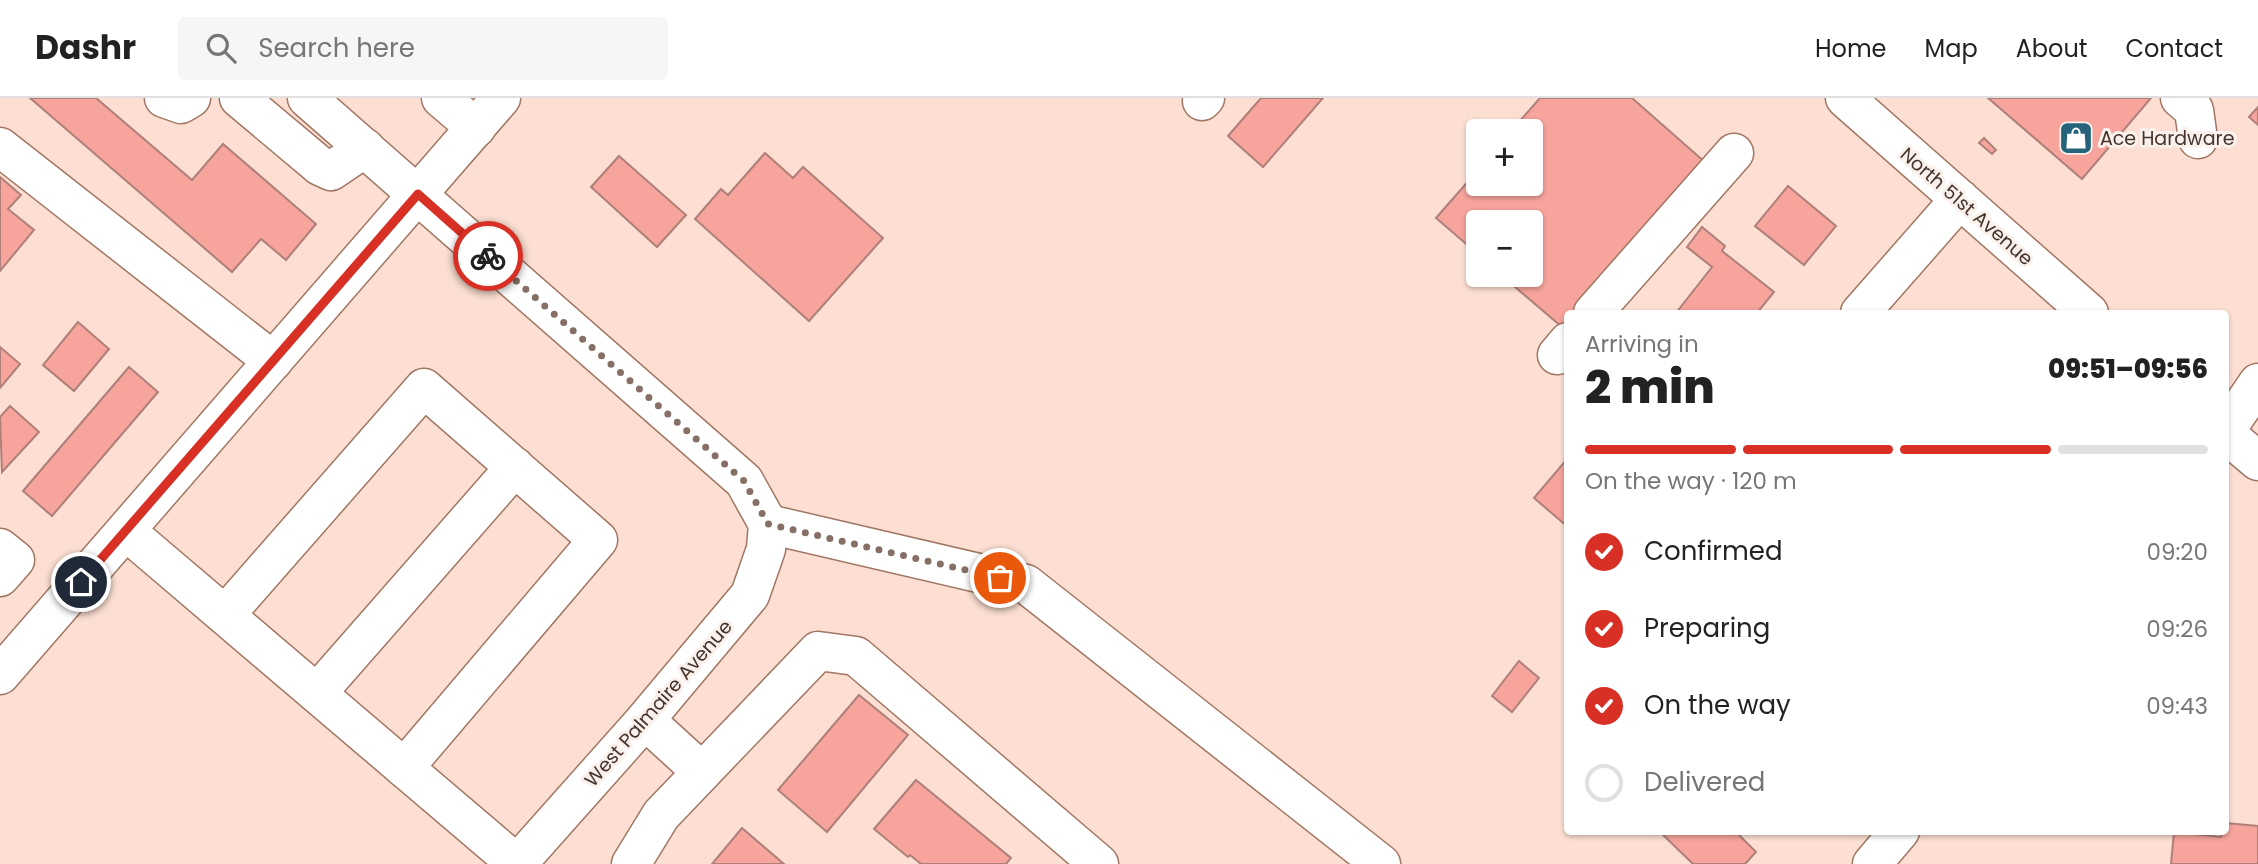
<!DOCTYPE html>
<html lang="en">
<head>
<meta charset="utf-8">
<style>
  body { margin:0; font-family:Poppins,sans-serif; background:#f6f6f6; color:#222; height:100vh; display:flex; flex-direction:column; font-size:26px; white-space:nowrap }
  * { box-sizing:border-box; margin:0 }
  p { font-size:23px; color:#767676 }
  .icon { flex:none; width:38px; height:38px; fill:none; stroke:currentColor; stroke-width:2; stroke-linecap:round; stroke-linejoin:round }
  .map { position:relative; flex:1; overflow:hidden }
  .panel { position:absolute; left:1564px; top:212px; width:665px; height:525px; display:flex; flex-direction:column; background:#fff; border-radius:7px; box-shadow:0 2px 5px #0004 }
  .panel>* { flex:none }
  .tools { position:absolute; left:1466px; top:21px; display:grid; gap:14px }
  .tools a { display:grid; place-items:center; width:77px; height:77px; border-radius:7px; background:#fff; box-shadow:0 2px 5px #0004; font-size:35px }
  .pin { position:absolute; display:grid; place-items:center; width:60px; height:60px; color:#fff; margin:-30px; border:4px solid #fff; border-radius:50%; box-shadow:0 2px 7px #0007 }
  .courier { position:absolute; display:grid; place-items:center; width:70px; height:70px; margin:-35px; border:5px solid #d93025; border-radius:50%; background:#fff; color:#222; box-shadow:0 2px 9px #0007 }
  .summary em { font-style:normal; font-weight:800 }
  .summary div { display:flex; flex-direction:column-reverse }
  .summary { display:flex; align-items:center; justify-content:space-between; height:119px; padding:0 21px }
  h1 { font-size:46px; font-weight:800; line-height:52px }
  .bar { display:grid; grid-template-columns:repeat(4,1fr); gap:10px 7px; align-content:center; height:84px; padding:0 21px }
  .bar i { height:9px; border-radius:5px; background:#e0e0e0 }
  .bar .current { background:#d93025 }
  .bar p { grid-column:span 4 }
  ol { padding:0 21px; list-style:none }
  li { display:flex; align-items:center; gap:21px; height:77px }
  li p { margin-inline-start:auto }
  li .icon { padding:7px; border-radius:50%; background:#d93025; color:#fff; stroke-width:4 }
  li:last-child { color:#767676 }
  li i { width:38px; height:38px; border:4px solid #e0e0e0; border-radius:50% }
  header { display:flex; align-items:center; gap:42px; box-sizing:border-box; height:98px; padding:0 35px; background:#fff; border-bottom:2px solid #e0e0e0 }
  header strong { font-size:33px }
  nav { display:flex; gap:38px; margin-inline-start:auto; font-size:24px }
  .search { width:490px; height:63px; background:#f6f6f6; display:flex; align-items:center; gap:18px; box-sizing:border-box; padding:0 24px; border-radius:7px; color:#767676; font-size:26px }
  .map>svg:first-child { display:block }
  .building { fill:#f6a49c; stroke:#af7f7a; stroke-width:2 }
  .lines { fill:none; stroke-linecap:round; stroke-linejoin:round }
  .minor-casing { stroke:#a17663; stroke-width:41 }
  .major-casing { stroke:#a17663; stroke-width:41 }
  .minor { stroke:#fff; stroke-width:38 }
  .major { stroke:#fff; stroke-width:38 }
  .done { stroke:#867066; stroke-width:7; stroke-dasharray:0 12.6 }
  .route { stroke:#d93025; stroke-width:9 }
  .labels { text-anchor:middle; stroke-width:6; stroke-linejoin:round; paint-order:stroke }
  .poi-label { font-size:19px; fill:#47342c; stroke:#faf1ec; text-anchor:start }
  .street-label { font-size:19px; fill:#47342c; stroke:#faf1ec }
</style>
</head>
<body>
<header>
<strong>Dashr</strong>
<div class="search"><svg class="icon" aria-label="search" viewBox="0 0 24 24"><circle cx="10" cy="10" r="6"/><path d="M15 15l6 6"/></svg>Search here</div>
<nav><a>Home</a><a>Map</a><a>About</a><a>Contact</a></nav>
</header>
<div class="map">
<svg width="2258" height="766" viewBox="0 0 2258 766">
  <rect width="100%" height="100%" fill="#fcdfd2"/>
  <!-- building -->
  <g class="building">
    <path d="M30 0H96L192 82 223 46 316 126 286 162 261 141 232 174Z"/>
    <path d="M1261 0H1323L1263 69 1228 38Z"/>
    <path d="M1540 0H1632L1706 65 1574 215H1568V222L1562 229 1501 177H1531V124H1479V157L1436 120 1479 71V86H1531V33H1511Z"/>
    <path d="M1988 0H2151L2082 81Z"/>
    <path d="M2258 9V27L2249 19Z"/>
    <path d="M1984 40 1996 52 1992 56 1979 45Z"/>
    <path d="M765 55 793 80 803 69 883 140 809 223 695 121 721 91 728 97Z"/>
    <path d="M619 58 686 117 657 149 591 89Z"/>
    <path d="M0 79 21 97 8 111 34 132 0 173Z"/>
    <path d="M1788 88 1836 128 1804 167 1755 128Z"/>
    <path d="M1702 129 1725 148 1722 153 1774 194 1757 215H1676L1712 169 1687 149Z"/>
    <path d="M78 224 109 251 74 293 43 267Z"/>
    <path d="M0 249 20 266 0 290Z"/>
    <path d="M129 269 158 294 52 418 23 393Z"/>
    <path d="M10 308 39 334 2 374 0 319Z"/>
    <path d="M1568 360V429L1534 400Z"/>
    <path d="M1519 563 1539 580 1512 614 1492 598Z"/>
    <path d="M859 597 908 637 827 734 778 692Z"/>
    <path d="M916 682 1011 760 1006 766H921L910 757 908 759 874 731Z"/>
    <path d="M2226 725 2258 728V766H2171L2174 734 2221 739 2222 733H2226Z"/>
    <path d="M742 730 784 766H712Z"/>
    <path d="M1659 733H1735L1756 754 1745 766H1693Z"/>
  </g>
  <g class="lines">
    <!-- minor casing -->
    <g class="minor-casing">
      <g id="minor">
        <path d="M164 0 181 6 191 0"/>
        <path d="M239 0 320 68 331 73 365 50"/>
        <path d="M307 0 744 383 768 426"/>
        <path d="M441 0 476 30"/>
        <path d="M2180 0 2194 12 2198 41"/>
        <path d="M1202 3 1205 0"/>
        <path d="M0 49 273 263"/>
        <path d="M1593 215 1734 55"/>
        <path d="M1860 215 1960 101"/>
        <path d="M1557 257 1568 244"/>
        <path d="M2226 332 2258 285"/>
        <path d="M768 426 1026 486 1381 766"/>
        <path d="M126 433 517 766"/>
        <path d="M0 450 15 462 0 479"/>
        <path d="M225 517 424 290 598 442 404 670"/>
        <path d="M0 577 501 0"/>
        <path d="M317 595 515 369"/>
        <path d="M645 622 702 674"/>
        <path d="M517 766 645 622 750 497 766 451 768 426"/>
        <path d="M631 766 661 717 818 553 856 558 1099 766"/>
        <path d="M1872 766 1900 733"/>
      </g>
    </g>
    <!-- major casing -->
    <g class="major-casing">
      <g id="major">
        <path d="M1845 0 2089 215"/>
        <path d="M2226 336 2258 363"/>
      </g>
    </g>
    <!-- minor -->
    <use href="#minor" class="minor"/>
    <!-- major -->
    <use href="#major" class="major"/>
  </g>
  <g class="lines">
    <!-- done -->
    <path class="done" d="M488 158 744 383 768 426 1000 480"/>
    <!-- route -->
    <path class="route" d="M81 484 418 96 488 158"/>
  </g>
  <!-- icons -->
  <defs>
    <g id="shop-square" transform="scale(1.75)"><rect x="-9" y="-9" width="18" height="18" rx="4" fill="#26637a" stroke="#faf1ec"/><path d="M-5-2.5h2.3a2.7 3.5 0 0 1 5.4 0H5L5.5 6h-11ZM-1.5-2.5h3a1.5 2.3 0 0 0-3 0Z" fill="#fff"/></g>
  </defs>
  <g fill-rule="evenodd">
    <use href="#shop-square" x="2076" y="40"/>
  </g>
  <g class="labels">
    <!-- poi labels -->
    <g class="poi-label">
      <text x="2100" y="47">Ace Hardware</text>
    </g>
    <!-- street labels -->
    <g class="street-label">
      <text transform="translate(1967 108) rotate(41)" y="7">North 51st Avenue</text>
      <text transform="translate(658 605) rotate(-49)" y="7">West Palmaire Avenue</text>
    </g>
  </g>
</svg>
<div class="tools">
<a>+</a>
<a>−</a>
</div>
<div class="pin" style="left:1000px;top:480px;background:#ea580c"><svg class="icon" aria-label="bag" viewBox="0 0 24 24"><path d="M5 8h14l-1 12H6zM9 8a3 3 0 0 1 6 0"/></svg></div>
<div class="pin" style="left:81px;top:484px;background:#1f2937"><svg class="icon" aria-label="home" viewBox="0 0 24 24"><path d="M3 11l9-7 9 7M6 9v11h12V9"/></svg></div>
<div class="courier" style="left:488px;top:158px"><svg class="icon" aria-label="bike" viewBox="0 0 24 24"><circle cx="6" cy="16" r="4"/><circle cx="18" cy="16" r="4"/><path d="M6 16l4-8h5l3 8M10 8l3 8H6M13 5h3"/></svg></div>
<section class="panel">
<div class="summary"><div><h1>2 min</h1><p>Arriving in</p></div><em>09:51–09:56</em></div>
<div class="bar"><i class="current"></i><i class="current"></i><i class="current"></i><i></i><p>On the way · 120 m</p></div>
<ol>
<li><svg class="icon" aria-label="check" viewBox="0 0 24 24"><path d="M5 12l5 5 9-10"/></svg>Confirmed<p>09:20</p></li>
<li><svg class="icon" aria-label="check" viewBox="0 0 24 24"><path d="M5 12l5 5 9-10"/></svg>Preparing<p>09:26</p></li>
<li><svg class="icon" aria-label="check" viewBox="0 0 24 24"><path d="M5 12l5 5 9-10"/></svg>On the way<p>09:43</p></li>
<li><i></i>Delivered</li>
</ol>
</section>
</div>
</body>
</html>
